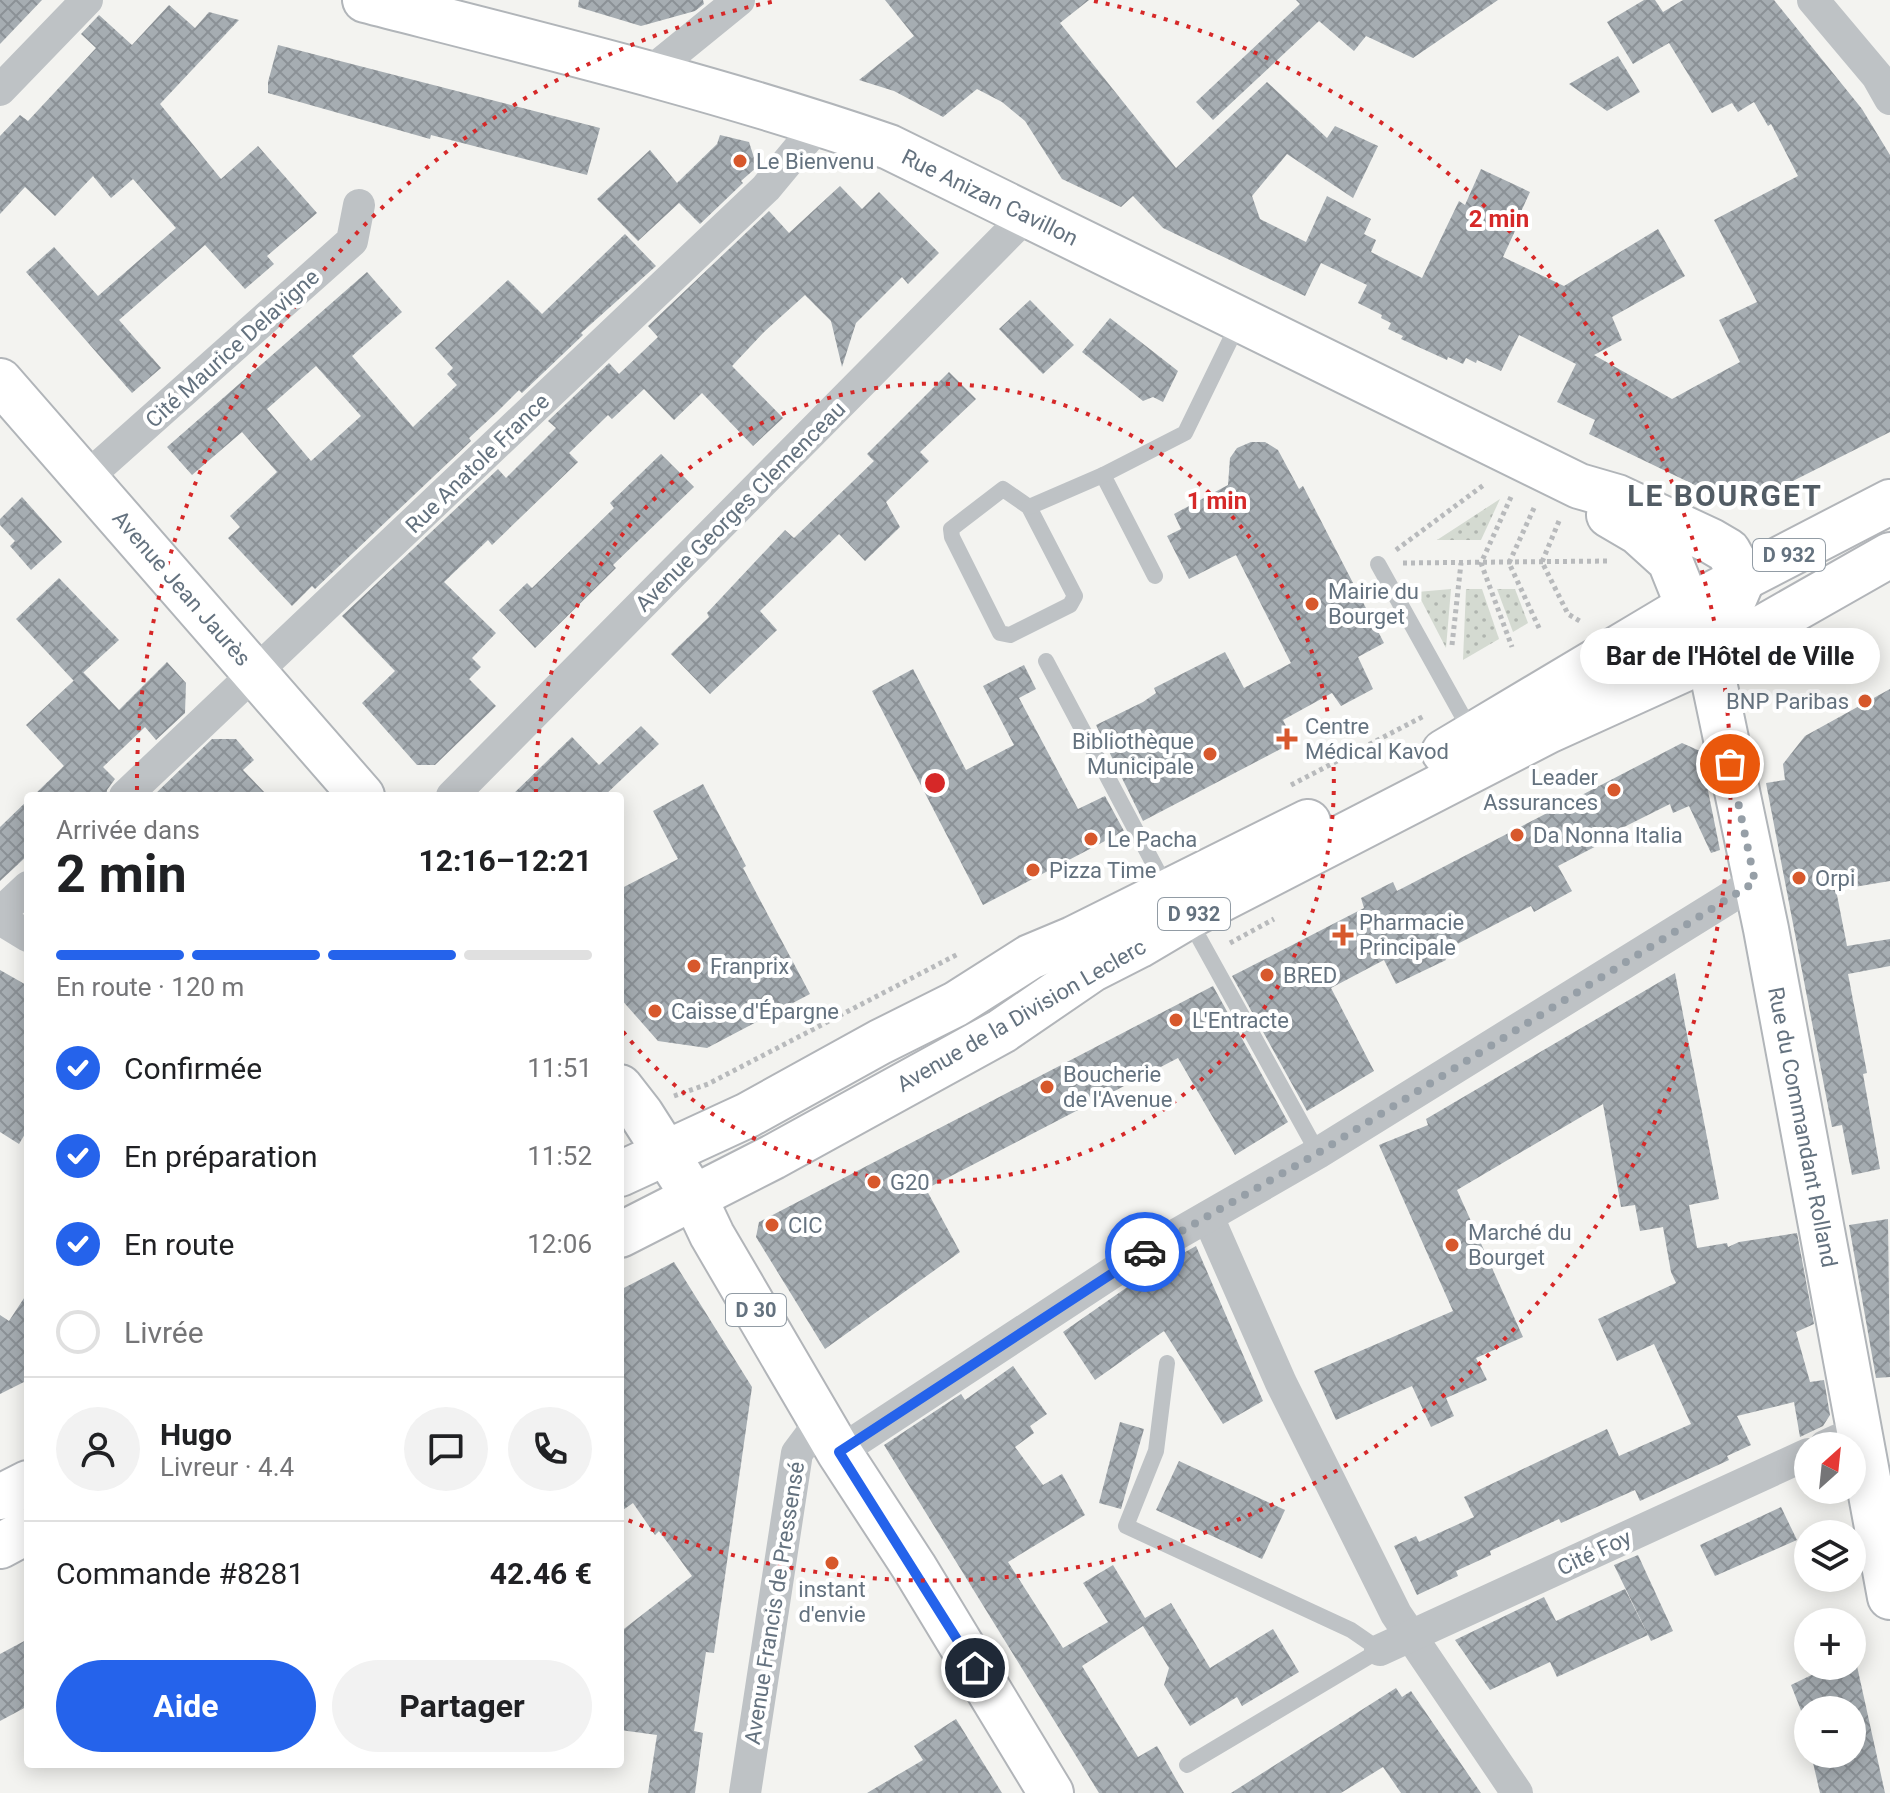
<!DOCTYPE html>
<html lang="fr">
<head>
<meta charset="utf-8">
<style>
  body { margin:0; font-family:Roboto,sans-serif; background:#f2f2f2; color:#202124; height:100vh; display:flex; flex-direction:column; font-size:30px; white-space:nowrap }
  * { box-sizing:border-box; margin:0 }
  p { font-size:26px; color:#757577 }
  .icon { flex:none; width:44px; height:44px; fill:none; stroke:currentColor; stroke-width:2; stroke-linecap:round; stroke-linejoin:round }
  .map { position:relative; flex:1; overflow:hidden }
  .details { position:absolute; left:24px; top:792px; width:600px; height:976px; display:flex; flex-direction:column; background:#fff; border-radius:8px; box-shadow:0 4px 20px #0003 }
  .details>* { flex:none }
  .needle { width:52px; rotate:27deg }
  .controls { position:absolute; left:1794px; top:1432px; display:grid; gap:16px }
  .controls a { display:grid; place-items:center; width:72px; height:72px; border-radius:50%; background:#fff; box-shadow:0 4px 20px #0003; font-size:40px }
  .pin { position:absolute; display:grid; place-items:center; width:68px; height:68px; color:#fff; margin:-34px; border:4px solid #fff; border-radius:50%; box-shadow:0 2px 8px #0007 }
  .courier { position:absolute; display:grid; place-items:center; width:80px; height:80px; margin:-40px; border:6px solid #2563eb; border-radius:50%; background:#fff; color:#222; box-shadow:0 2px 10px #0007 }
  .bubble { position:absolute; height:56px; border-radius:28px; background:#fff; box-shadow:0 4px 20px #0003; font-size:26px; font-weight:700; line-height:56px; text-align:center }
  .summary em { font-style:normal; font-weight:700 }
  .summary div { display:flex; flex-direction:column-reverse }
  .summary { display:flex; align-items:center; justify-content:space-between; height:136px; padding:0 32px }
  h1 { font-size:52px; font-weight:700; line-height:60px }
  .bar { display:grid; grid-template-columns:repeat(4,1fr); gap:12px 8px; align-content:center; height:96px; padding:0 32px }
  .bar i { height:10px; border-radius:6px; background:#e0e0e0 }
  .bar .on { background:#2563eb }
  .bar p { grid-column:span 4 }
  .line { display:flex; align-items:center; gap:20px; padding:0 32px; border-top:2px solid #e0e0e0 }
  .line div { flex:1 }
  .round { display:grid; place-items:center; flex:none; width:84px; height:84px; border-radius:42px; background:#f2f2f2 }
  ol { padding:0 32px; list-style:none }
  li { display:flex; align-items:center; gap:24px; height:88px }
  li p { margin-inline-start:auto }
  li .icon { padding:8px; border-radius:50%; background:#2563eb; color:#fff; stroke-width:4 }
  li:last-child { color:#757577 }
  li i { width:44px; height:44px; border:4px solid #e0e0e0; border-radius:50% }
  .action { display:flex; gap:16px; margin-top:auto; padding:16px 32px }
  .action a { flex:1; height:92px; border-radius:48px; background:#2563eb; color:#fff; font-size:32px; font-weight:700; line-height:92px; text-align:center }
  .action a+a { background:#f2f2f2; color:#202124 }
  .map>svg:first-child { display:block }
  .grass { fill:url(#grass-dots) }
  .building { fill:url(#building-cross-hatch); fill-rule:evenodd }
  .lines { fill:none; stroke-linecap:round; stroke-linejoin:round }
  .secondary-casing { stroke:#b1b5b9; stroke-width:48 }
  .primary-casing { stroke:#b2b5b9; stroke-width:48 }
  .path { stroke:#b8babc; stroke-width:5; stroke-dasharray:4 4; stroke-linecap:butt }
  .lane { stroke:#bec2c5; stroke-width:16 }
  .street { stroke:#bec2c5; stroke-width:32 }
  .secondary { stroke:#fff; stroke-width:44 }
  .primary { stroke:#fff; stroke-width:44 }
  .done { stroke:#969fa7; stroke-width:8; stroke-dasharray:0 14.4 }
  .route { stroke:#2563eb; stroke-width:10 }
  .ring { fill:none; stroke:#d62828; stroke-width:4; stroke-dasharray:4 8 }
  .poi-dot { fill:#d7582c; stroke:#fff; stroke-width:3 }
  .labels { text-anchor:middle; stroke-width:8; stroke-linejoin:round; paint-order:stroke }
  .shield { fill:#fff; stroke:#929ca5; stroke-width:2 }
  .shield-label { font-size:20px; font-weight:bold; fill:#64727f }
  .poi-label { font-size:22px; fill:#64727f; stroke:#fff; text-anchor:start }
  .street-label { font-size:22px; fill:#64727f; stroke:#fff }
  .district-label { font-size:30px; font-weight:bold; letter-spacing:2px; fill:#525c64; stroke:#fff }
  .centre { fill:#d62828; stroke:#fff; stroke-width:4 }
  .ring-label { font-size:24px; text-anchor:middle; font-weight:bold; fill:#d62828; stroke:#fff; stroke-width:8; stroke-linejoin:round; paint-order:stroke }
</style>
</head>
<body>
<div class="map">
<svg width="1890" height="1793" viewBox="0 0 1890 1793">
  <defs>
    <pattern id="grass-dots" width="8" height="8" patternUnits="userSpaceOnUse" patternTransform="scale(2)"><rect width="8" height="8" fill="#d4dad1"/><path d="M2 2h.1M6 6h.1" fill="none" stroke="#b0b5af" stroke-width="1.8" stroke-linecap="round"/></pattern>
    <pattern id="building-cross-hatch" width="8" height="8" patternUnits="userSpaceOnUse" patternTransform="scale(2)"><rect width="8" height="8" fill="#a6adb2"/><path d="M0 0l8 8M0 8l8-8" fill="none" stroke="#8b9196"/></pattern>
  </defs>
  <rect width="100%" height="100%" fill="#f3f3f0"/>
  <!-- grass -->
  <g class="grass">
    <path d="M1500 499 1481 540H1437Z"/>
    <path d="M1451 589 1446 648 1417 592Z"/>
    <path d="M1466 589H1482L1499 639 1463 660Z"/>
    <path d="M1497 589H1515L1528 623 1513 632Z"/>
  </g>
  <!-- building -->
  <g class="building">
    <path d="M0 0H42L0 44Z"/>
    <path d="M579 0H703L704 4 695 11 641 26 578 7Z"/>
    <path d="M885 0H1089L1060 23 1176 168 1267 82 1327 138 1335 126 1378 146 1353 198 1287 154 1252 196 1260 219 1306 242 1327 196 1371 219 1364 234 1376 240 1371 252 1422 278 1459 201 1465 205 1481 169 1530 192 1519 216 1521 218 1503 257 1564 286 1658 229 1685 276 1612 317 1622 340 1594 355 1672 399 1740 362 1719 320 1757 302 1714 220 1798 176 1771 124 1768 126 1754 102 1738 112 1732 103 1712 113 1669 43 1633 64 1607 22 1644 0H1655L1663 12 1683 0H1774L1862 109 1890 155V432L1753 501 1732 503 1589 434 1595 420 1557 402 1576 364 1519 335 1501 371 1477 360 1476 363 1466 358 1463 364 1448 357 1447 360 1401 339 1403 336 1388 329 1391 323 1381 318 1382 315 1358 303 1367 285 1321 263 1305 296 1163 228 1133 196 1121 207 1062 179 1025 121 1002 102 977 89 943 117 894 91 859 80 914 36Z"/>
    <path d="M1296 0H1498L1413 58 1366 36 1354 51 1319 21 1213 120 1196 102 1300 4Z"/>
    <path d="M169 5 195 28 209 12 239 20 160 104 221 179 258 146 317 213 267 256 274 264 245 289 205 245 119 320 161 368 132 393 26 272 54 247 98 296 176 228 133 179 111 198 93 176 55 216 25 187 0 214V136L20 115 28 121 96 48 81 34 99 15 132 45Z"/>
    <path d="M278 45 600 128 587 175 431 135 430 139 268 93V82Z"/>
    <path d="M1618 56 1640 92 1607 111 1569 84Z"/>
    <path d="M720 135 749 142 757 167 741 181 743 183 700 224 679 203 638 241 597 199 650 150 677 183 717 144Z"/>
    <path d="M840 186 862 209 879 192 939 253 908 284 902 277 856 323 842 367 831 321 805 295 764 332 732 366 783 418 753 446 702 393 674 420 644 389 612 419 608 415 569 453 578 462 492 545 488 540 444 582 496 633 472 658 481 667 469 679 496 706 435 765H417L362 703 395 671 342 616 498 469 506 478 556 428 548 421 609 363 619 374 658 337 648 326 769 211 789 233Z"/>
    <path d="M625 234 656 266 581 333 583 335 522 393 519 390 497 412 469 438 471 441 315 589 312 586 292 606 228 538 240 527 230 516 277 472 242 432 192 475 167 447 367 272 402 312 352 356 413 427 457 385 447 374 453 368 435 348 508 280 542 314ZM316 366 361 416 311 461 267 409Z"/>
    <path d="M1030 300 1074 345 1043 374 999 329Z"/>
    <path d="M1110 318 1178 371 1163 402 1153 397 1143 401 1082 352Z"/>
    <path d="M949 372 976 399 920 452 929 461 886 502 900 527 865 561 839 534 760 611 777 630 710 694 671 654 709 617 707 613 785 530 794 538 874 461 867 454Z"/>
    <path d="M1251 442H1265L1278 450 1299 489 1303 486 1384 643 1358 657 1373 689 1341 706 1332 693 1283 720 1294 742 1143 821 1096 725 1143 702 1156 693 1154 688 1225 652 1244 688 1291 663 1236 555 1189 579 1167 536 1181 529 1174 514 1228 485 1230 458 1237 448Z"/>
    <path d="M661 454 694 487 613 565 616 568 535 648 499 610 527 583 532 588 614 508 610 503Z"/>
    <path d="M22 497 62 542 31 570 10 546 15 541 0 525V519Z"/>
    <path d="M59 578 119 640 74 681 16 619Z"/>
    <path d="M167 662 186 683 185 713 156 740 145 727 103 767 115 779 107 790V796H33L64 766 26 725 83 672 119 710Z"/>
    <path d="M1024 665 1036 689 1019 698 1078 809 1105 796 1124 831 983 905 872 691 913 669 966 770 1014 745 983 686Z"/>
    <path d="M1890 689V881L1836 890 1847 946 1890 939V966L1848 974 1867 1073 1863 1074 1880 1169 1852 1175 1842 1125 1832 1127 1766 783 1785 780 1783 764 1805 736Z"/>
    <path d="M641 726 659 744 604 796H511L572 737 599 765Z"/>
    <path d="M212 739H236L254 760 243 770 268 796H153Z"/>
    <path d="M1682 743 1700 751 1720 850 1711 853 1689 806 1673 813 1670 804 1606 836 1608 840 1558 866 1572 891 1534 912 1531 906 1442 952 1446 960 1396 984 1384 960 1331 988 1374 1071 1307 1111 1232 976 1364 908 1361 898 1393 882 1397 891Z"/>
    <path d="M703 784 746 866 743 868 810 994 707 1048 658 1041 620 998V889L678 859 653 811Z"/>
    <path d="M28 800V855L0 881V827Z"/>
    <path d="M0 970 28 986V1129L19 1144 0 1132Z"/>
    <path d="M1675 973 1719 1199 1689 1205 1697 1248 1727 1243 1728 1247 1739 1242 1797 1233 1814 1324 1796 1332 1810 1382 1824 1380 1830 1415 1823 1426 1800 1437 1794 1402 1737 1416 1751 1445 1727 1456 1729 1460 1640 1501 1635 1490 1561 1523 1559 1519 1490 1551 1491 1555 1456 1571 1458 1576 1417 1595 1394 1546 1416 1536 1419 1542 1474 1517 1464 1497 1607 1429 1619 1456 1691 1424 1654 1344 1617 1361 1598 1319 1676 1283 1671 1272 1663 1227 1640 1231 1635 1205 1621 1207 1603 1104 1457 1190 1523 1337 1476 1358 1487 1380 1446 1398 1454 1416 1431 1427 1412 1386 1336 1420 1314 1371 1453 1311 1379 1145 1428 1125 1426 1119Z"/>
    <path d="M1213 986 1288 1122 1235 1155 1178 1058 926 1189 960 1252 825 1349 756 1237 759 1222Z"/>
    <path d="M1888 1219 1890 1377 1876 1378 1849 1225Z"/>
    <path d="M1196 1246 1263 1401 1223 1424 1164 1331 1095 1380 1063 1332 1146 1274Z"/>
    <path d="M674 1262 752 1387 714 1653 706 1652 694 1731 703 1733 695 1793H648L657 1735 620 1730V1632L692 1576 659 1531 655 1535 633 1503 620 1512V1290Z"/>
    <path d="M28 1292V1380L0 1394V1315L9 1321Z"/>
    <path d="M1013 1366 1047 1414 1030 1426 1034 1433 1015 1447 1043 1485 1062 1474 1085 1515 1008 1562 1063 1648 1108 1622 1083 1583 1113 1565 1145 1618 1171 1603 1210 1668 1273 1629 1299 1672 1242 1706 1237 1697 1190 1726 1164 1685 1169 1668 1143 1626 1082 1666 1138 1757 1157 1746 1184 1793H1099L884 1445 961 1394 965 1400Z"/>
    <path d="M1120 1422 1144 1429 1121 1509 1099 1503Z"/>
    <path d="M1179 1461 1285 1510 1262 1559 1156 1510Z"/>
    <path d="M1781 1507 1797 1540 1715 1576 1700 1545Z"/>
    <path d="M1638 1555 1673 1631 1651 1641 1614 1565Z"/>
    <path d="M1625 1589 1648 1635 1557 1677 1550 1662 1490 1690 1455 1640 1544 1597 1556 1621Z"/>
    <path d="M28 1639V1706L0 1721V1654Z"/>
    <path d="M1830 1666H1857L1885 1793H1820L1811 1754H1852V1710H1808V1739L1802 1713 1791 1685Z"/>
    <path d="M1396 1688 1402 1697 1411 1691 1481 1793H1401L1383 1767 1341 1793H1231Z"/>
    <path d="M956 1719 1002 1793H867L923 1760 914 1746Z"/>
  </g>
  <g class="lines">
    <!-- secondary casing -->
    <g class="secondary-casing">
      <g id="secondary">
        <path d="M365 0C541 45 718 88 889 147L1579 486 1617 497 1711 541 1728 551 1743 578 1709 658"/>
        <path d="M0 381 362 796"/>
        <path d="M1609 515 1638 532 1670 561 1709 658 1766 929 1890 1597"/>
        <path d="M620 1087 641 1114 694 1197"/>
      </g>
    </g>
    <!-- primary casing -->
    <g class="primary-casing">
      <g id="primary">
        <path d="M1444 752 1687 607 1890 502"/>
        <path d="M620 1174 748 1115 880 1042 956 1004 1030 957 1073 939 1308 822"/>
        <path d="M694 1197 712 1235 839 1452 914 1567 1051 1793"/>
        <path d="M620 1235 773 1157 1002 1031 1091 970 1138 946 1187 917 1548 731 1709 658 1890 555"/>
        <path d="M0 1497 28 1483"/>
        <path d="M0 1546 28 1531"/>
      </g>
    </g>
    <!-- path -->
    <g class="path">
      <path d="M1511 497 1481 563 1512 647"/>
      <path d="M1534 508 1509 563 1540 630"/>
      <path d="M1559 521 1542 562 1568 614 1583 623"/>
      <path d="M1396 550 1485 484"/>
      <path d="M1403 563 1609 561"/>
      <path d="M1452 645 1461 563"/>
      <path d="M1291 785 1424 716"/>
      <path d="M1230 943 1274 919"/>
      <path d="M674 1096 708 1084 958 954"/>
    </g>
    <!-- lane -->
    <g class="lane">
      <path d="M1103 475 1155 576"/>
      <path d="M1003 489 1029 507 1075 596 1070 605 1010 635 1000 633 952 537 951 529Z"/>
      <path d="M1029 507 1103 475 1185 433 1240 320"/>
      <path d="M1378 564 1473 735"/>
      <path d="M1046 661 1167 889"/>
      <path d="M1188 918 1318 1153"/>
      <path d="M1167 1363 1156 1451 1126 1526 1351 1630 1380 1650 1187 1765"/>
    </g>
    <!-- street -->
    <g class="street">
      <path d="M1813 0 1877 76 1890 99"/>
      <path d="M648 74 739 0"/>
      <path d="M0 90 87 0"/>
      <path d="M85 479 352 241 359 205"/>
      <path d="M125 796 766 188 820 123"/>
      <path d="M452 796 1027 215"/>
      <path d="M0 913 28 887"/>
      <path d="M0 919 28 936"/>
      <path d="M1208 1217 1281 1383 1396 1614 1517 1793"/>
      <path d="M1825 1446 1838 1440 1859 1437"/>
      <path d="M839 1452 1130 1261 1318 1153 1755 882"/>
      <path d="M1380 1650 1808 1454"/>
      <path d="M745 1793 797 1453 821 1421"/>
    </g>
    <!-- secondary -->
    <use href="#secondary" class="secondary"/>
    <!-- primary -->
    <use href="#primary" class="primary"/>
  </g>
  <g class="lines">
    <!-- done -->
    <path class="done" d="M1145 1252 1318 1153 1755 882 1730 764"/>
    <!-- route -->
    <path class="route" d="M975 1668 839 1452 1145 1252"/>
  </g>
  <!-- distance rings -->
  <g class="ring">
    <path d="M536 793A399 399 0 1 1 621 1029"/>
    <path d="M137 790A798 798 0 0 1 776 1M1094 1A798 798 0 1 1 623 1518"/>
  </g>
  <!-- markers -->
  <g class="poi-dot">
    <circle cx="740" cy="161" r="8"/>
    <circle cx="1312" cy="604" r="8"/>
    <circle cx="1865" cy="701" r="8"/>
    <path d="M1283 727h8v8h8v8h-8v8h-8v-8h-8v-8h8z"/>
    <circle cx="1210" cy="754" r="8"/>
    <circle cx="1614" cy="790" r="8"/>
    <circle cx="1517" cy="835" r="8"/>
    <circle cx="1091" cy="839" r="8"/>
    <circle cx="1033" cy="870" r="8"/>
    <circle cx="1799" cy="878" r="8"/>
    <path d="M1339 923h8v8h8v8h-8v8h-8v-8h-8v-8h8z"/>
    <circle cx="694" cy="966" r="8"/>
    <circle cx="1267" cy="975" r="8"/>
    <circle cx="655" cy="1011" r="8"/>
    <circle cx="1176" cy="1020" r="8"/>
    <circle cx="1047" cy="1087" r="8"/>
    <circle cx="874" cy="1182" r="8"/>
    <circle cx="772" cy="1225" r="8"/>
    <circle cx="1452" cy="1245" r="8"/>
    <circle cx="832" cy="1563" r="8"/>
  </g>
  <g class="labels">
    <!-- shield labels -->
    <g class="shield">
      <rect x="1753" y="539" width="72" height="32" rx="6"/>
      <rect x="1158" y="898" width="72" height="32" rx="6"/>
      <rect x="726" y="1294" width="60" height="32" rx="6"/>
    </g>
    <g class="shield-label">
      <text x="1789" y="562">D 932</text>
      <text x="1194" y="921">D 932</text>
      <text x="756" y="1317">D 30</text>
    </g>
    <!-- poi labels -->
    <g class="poi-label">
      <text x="756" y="169">Le Bienvenu</text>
      <text x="1328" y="599">Mairie du<tspan x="1328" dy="25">Bourget</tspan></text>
      <text x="1849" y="709" text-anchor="end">BNP Paribas</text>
      <text x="1305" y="734">Centre<tspan x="1305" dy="25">Médical Kavod</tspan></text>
      <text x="1194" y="749" text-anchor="end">Bibliothèque<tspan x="1194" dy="25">Municipale</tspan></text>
      <text x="1598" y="785" text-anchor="end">Leader<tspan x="1598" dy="25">Assurances</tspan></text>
      <text x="1533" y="843">Da Nonna Italia</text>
      <text x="1107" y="847">Le Pacha</text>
      <text x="1049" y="878">Pizza Time</text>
      <text x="1815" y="886">Orpi</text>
      <text x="1359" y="930">Pharmacie<tspan x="1359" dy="25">Principale</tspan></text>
      <text x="710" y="974">Franprix</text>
      <text x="1283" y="983">BRED</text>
      <text x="671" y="1019">Caisse d'Épargne</text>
      <text x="1192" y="1028">L'Entracte</text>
      <text x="1063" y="1082">Boucherie<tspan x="1063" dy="25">de l'Avenue</tspan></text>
      <text x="890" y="1190">G20</text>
      <text x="788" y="1233">CIC</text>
      <text x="1468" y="1240">Marché du<tspan x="1468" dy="25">Bourget</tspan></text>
      <text x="832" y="1597" text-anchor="middle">instant<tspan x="832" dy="25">d'envie</tspan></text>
    </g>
    <!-- street labels -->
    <g class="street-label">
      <text transform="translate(990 197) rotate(26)" y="8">Rue Anizan Cavillon</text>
      <text transform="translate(232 348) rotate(-42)" y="8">Cité Maurice Delavigne</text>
      <text transform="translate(477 463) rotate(-44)" y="8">Rue Anatole France</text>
      <text transform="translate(740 506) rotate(-45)" y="8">Avenue Georges Clemenceau</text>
      <text transform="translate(182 588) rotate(49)" y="8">Avenue Jean Jaurès</text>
      <text transform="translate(1021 1015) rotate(-30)" y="8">Avenue de la Division Leclerc</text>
      <text transform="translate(1803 1127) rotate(79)" y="8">Rue du Commandant Rolland</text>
      <text transform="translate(1594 1552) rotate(-25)" y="8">Cité Foy</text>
      <text transform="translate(774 1603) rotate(-81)" y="8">Avenue Francis de Pressensé</text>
    </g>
    <!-- district labels -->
    <g class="district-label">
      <text x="1725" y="506">LE BOURGET</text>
    </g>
  </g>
  <circle cx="935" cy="783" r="12" class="centre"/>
  <g class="ring-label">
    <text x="1499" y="227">2 min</text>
    <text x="1217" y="509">1 min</text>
  </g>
</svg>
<div class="controls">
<a><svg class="needle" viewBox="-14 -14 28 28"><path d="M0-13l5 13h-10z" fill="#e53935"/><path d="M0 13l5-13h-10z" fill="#757577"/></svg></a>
<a><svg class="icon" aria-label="layers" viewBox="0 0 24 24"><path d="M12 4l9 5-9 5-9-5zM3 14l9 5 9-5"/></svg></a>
<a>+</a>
<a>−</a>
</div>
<div class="pin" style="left:1730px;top:764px;background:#ea580c"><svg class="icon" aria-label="bag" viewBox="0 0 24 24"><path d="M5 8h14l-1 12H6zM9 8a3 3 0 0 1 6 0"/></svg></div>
<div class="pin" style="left:975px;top:1668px;background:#1f2937"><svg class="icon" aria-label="home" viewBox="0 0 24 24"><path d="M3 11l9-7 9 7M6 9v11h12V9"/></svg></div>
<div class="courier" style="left:1145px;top:1252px"><svg class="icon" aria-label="car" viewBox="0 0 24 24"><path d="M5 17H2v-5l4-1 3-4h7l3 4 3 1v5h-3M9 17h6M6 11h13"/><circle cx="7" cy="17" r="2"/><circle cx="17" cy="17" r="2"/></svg></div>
<div class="bubble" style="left:1580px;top:628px;width:300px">Bar de l'Hôtel de Ville</div>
<section class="details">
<div class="summary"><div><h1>2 min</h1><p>Arrivée dans</p></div><em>12:16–12:21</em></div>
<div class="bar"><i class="on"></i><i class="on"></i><i class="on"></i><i></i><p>En route · 120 m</p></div>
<ol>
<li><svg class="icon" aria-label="check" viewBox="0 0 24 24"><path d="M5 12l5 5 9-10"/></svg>Confirmée<p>11:51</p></li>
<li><svg class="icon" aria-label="check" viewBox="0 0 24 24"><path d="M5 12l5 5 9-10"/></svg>En préparation<p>11:52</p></li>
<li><svg class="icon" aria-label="check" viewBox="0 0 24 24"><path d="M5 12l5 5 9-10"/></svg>En route<p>12:06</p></li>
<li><i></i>Livrée</li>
</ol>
<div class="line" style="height:144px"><a class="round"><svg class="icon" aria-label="person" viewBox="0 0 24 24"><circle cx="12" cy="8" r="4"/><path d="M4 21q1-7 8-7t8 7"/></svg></a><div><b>Hugo</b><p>Livreur · 4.4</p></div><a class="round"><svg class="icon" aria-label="chat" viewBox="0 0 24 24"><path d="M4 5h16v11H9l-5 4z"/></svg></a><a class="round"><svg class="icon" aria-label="phone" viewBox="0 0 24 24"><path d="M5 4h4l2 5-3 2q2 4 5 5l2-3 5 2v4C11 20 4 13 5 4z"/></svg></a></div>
<div class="line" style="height:104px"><div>Commande #8281</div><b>42.46 €</b></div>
<div class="action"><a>Aide</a><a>Partager</a></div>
</section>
</div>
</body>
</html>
